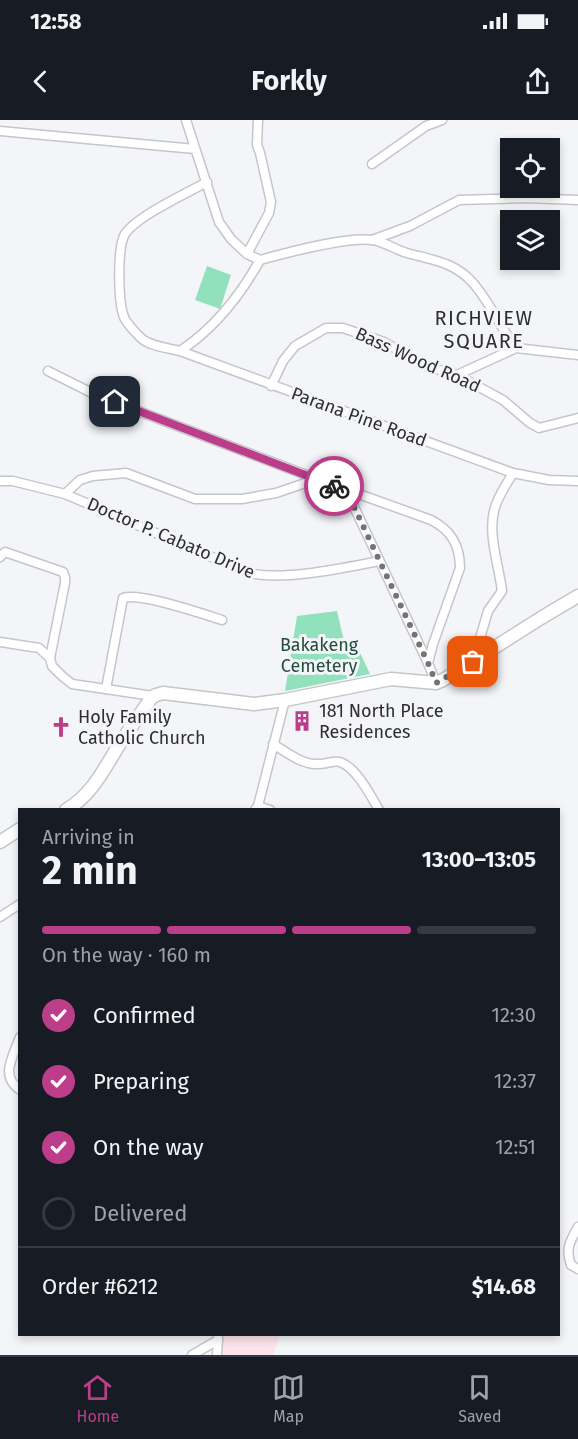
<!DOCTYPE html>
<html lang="en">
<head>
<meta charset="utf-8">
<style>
  body { margin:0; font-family:"Fira Sans",sans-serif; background:#242831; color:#f1f3f6; height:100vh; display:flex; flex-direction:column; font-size:22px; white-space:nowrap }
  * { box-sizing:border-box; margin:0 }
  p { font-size:20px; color:#9ea1a6 }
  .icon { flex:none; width:33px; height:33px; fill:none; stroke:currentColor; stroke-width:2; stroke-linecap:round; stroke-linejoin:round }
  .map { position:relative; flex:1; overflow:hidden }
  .sheet { position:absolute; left:18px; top:688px; width:542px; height:528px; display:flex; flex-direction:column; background:#171b24; border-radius:0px; box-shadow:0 3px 9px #0003 }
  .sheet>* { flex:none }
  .buttons { position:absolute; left:500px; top:18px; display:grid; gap:12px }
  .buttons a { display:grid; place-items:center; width:60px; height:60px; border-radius:0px; background:#171b24; box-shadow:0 3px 9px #0003; font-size:30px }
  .pin { position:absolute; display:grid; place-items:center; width:51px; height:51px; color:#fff; margin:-26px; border-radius:12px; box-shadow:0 3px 9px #0006 }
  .courier { position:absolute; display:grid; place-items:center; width:60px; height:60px; margin:-30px; border:4px solid #bc3e8b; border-radius:50%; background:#fff; color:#222; box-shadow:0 2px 8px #0007 }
  .headline em { font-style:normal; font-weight:700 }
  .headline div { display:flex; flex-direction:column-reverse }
  .headline { display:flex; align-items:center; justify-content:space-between; height:102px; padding:0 24px }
  h1 { font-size:39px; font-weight:700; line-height:45px }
  .bar { display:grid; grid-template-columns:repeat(4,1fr); gap:9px 6px; align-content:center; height:72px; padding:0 24px }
  .bar i { height:8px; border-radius:4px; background:#363941 }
  .bar .active { background:#bc3e8b }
  .bar p { grid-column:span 4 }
  .line { display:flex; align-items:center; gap:15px; padding:0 24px; border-top:2px solid #363941 }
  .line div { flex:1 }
  ol { padding:0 24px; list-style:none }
  li { display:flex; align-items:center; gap:18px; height:66px }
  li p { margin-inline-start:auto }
  li .icon { padding:6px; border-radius:50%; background:#bc3e8b; color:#fff; stroke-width:4 }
  li:last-child { color:#9ea1a6 }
  li i { width:33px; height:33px; border:3px solid #363941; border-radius:50% }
  .status { display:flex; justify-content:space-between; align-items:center; height:42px; padding:0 30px; background:#171b24; direction:ltr }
  .status svg { height:16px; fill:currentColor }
  header { display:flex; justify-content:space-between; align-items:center; height:78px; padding:0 24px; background:#171b24; font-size:27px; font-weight:700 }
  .menu { display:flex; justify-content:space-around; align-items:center; height:84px; border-top:2px solid #363941; background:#171b24; font-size:16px; color:#9ea1a6 }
  .menu a { display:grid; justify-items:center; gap:3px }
  .menu .active { color:#bc3e8b }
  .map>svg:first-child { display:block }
  .education { fill:#fde3eb }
  .green { fill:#91e2bc }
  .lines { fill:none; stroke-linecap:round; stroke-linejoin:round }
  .street-casing { stroke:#c5c6c9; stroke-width:11 }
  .secondary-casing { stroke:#c5c6c9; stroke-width:15 }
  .street { stroke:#fff; stroke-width:8 }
  .secondary { stroke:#fff; stroke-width:12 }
  .done { stroke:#737476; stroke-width:6; stroke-dasharray:0 10.8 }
  .route { stroke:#bc3e8b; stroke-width:8 }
  .labels { text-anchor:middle; stroke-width:6; stroke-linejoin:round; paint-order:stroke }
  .street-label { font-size:18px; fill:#2e2e2f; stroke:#f4f5f9 }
  .park-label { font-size:18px; fill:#234d3b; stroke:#f4f5f9 }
  .poi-label { font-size:18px; fill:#2e2e2f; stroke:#f4f5f9; text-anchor:start }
  .neighbourhood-label { font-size:20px; letter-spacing:1.5px; fill:#2e2e2f; stroke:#f4f5f9 }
</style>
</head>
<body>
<div class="status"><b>12:58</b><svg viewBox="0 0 49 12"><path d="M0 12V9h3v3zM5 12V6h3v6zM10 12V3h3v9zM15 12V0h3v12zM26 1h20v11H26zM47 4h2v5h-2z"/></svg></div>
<header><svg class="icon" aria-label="back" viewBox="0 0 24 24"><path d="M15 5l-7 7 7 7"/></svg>Forkly<svg class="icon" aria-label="share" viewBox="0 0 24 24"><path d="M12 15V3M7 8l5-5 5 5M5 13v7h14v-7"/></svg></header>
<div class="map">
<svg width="578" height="1235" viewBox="0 0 578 1235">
  <rect width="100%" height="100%" fill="#f4f5f9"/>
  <!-- education -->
  <path class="education" d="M222 1215H280L273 1235H222Z"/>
  <!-- green -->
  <g class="green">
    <path d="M207 146 231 155 220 189 195 180Z"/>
    <path d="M337 491 344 521 355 522 370 554 285 571 297 496Z"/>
  </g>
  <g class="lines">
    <!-- street casing -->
    <g class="street-casing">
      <g id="street">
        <path d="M186 0 219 102 231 119 247 134 260 140C286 133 347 116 373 120 385 122 396 130 407 133 432 140 455 142 473 163 489 181 500 207 516 228"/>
        <path d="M0 11 195 29"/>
        <path d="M372 44 426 6 442 0"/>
        <path d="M207 62C187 73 137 96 125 114 117 127 118 182 124 197 126 203 136 213 141 218 149 226 169 228 180 231L513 353 549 360 578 361"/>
        <path d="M372 120 410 106 459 80 526 78 578 80"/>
        <path d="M247 134 269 93 271 82 260 33 257 25 258 0"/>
        <path d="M180 231C215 208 240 176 260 140"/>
        <path d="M48 251 96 275 317 359 431 400C451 410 460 425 460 448L433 524 428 543"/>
        <path d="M457 255 516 228 578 235"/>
        <path d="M271 266 283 241 295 226 326 208H343L384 222 426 246 457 255 503 280 530 303 539 308 578 298"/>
        <path d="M0 361H13L65 374 249 453C284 461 343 448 379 441"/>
        <path d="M346 370 428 543 436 563"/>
        <path d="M65 374 80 360 93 356 126 353 195 379H242L276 373 317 359"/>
        <path d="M0 437 5 432 63 452 65 457V463L50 538"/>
        <path d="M0 522 39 528 50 538 52 546 62 556 72 564 153 576"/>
        <path d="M473 542 488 491 502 471C499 446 488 416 494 391 497 377 506 365 513 353"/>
        <path d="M106 569 123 478C140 472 203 494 222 500"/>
        <path d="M273 624C286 632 301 644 316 644 324 645 333 640 340 642 356 647 371 676 379 690"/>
        <path d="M258 686 270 690"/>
        <path d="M255 690 258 686 285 580"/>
        <path d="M0 797 20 784"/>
        <path d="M20 917C12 939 0 956 20 970"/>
        <path d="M578 1107C570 1121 565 1129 571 1145L578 1149"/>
        <path d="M192 1235 218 1220"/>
        <path d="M217 1235 218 1218"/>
      </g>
    </g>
    <!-- secondary casing -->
    <g class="secondary-casing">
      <g id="secondary">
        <path d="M66 690C92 675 104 649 119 625 129 609 141 594 151 578L156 575 163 573 254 584 285 580 391 559 436 563 443 560 541 498 578 476"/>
        <path d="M0 722 20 709"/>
      </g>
    </g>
    <!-- street -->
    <use href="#street" class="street"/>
    <!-- secondary -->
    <use href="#secondary" class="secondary"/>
  </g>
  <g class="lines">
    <!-- done -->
    <path class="done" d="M334 366 346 370 428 543 436 563 473 542"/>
    <!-- route -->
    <path class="route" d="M115 282 334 366"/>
  </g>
  <!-- icons -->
  <defs>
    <g id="building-bare" transform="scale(1.62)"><path d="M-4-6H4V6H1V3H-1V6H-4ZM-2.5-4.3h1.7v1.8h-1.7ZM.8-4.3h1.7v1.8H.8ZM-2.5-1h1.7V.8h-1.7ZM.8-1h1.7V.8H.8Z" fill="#bc3e8b" stroke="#f4f5f9" stroke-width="2.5" paint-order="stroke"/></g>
    <g id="church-bare" transform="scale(1.62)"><path d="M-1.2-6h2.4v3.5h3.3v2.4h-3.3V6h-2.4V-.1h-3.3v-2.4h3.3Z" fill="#bc3e8b" stroke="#f4f5f9" stroke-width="2.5" paint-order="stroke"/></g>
  </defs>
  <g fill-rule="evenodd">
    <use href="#building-bare" x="302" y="601"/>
    <use href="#church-bare" x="61" y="607"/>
  </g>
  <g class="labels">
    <!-- street labels -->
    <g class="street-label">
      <text transform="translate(418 240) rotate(24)" y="6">Bass Wood Road</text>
      <text transform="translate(359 297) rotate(20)" y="6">Parana Pine Road</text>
      <text transform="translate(171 418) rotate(23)" y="6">Doctor P. Cabato Drive</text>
    </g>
    <!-- park labels -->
    <g class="park-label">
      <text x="319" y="531">Bakakeng<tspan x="319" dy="21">Cemetery</tspan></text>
    </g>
    <!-- poi labels -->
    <g class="poi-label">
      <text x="319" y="597">181 North Place<tspan x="319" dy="21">Residences</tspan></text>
      <text x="78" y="603">Holy Family<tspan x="78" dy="21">Catholic Church</tspan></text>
    </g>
    <!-- neighbourhood labels -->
    <g class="neighbourhood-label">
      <text x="484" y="205">RICHVIEW<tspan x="484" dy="23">SQUARE</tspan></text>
    </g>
  </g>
</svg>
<div class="buttons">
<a><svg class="icon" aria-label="locate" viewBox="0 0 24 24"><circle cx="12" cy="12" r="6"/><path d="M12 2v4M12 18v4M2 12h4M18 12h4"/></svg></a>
<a><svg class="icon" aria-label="layers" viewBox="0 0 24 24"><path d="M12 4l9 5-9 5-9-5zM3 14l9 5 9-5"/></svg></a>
</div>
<div class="pin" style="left:473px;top:542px;background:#ea580c"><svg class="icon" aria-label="bag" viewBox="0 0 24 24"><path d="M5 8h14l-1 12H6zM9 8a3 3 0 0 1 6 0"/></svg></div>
<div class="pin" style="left:115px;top:282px;background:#1f2937"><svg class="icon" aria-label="home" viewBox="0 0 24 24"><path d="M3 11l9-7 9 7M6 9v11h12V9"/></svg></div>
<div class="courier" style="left:334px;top:366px"><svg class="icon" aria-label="bike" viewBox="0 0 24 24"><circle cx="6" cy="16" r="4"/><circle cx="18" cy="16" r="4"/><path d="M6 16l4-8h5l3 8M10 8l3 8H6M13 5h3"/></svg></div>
<section class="sheet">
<div class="headline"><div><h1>2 min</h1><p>Arriving in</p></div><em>13:00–13:05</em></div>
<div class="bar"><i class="active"></i><i class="active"></i><i class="active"></i><i></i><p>On the way · 160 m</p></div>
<ol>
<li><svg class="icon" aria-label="check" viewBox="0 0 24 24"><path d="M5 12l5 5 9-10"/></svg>Confirmed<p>12:30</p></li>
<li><svg class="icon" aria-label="check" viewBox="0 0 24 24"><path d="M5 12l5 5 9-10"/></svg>Preparing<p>12:37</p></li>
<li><svg class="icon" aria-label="check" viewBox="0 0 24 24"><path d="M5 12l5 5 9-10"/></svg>On the way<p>12:51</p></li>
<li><i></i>Delivered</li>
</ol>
<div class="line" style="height:78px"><div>Order #6212</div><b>$14.68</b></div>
</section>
</div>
<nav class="menu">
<a class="active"><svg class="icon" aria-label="home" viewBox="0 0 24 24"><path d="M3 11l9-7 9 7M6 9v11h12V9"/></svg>Home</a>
<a><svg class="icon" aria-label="map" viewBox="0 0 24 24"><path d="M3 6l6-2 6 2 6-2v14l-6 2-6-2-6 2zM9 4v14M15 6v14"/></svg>Map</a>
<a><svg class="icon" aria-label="saved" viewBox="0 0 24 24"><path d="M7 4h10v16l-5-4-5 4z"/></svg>Saved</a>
</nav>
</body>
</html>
